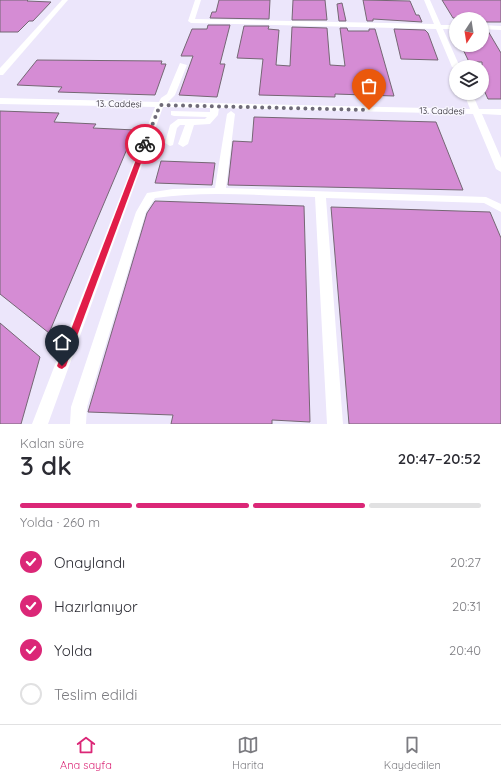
<!DOCTYPE html>
<html lang="tr">
<head>
<meta charset="utf-8">
<style>
  body { margin:0; font-family:Quicksand,sans-serif; background:#f2f2f3; color:#2b2b33; height:100vh; display:flex; flex-direction:column; font-size:15px; white-space:nowrap }
  * { box-sizing:border-box; margin:0 }
  p { font-size:13px; color:#7c7c81 }
  .icon { flex:none; width:22px; height:22px; fill:none; stroke:currentColor; stroke-width:2; stroke-linecap:round; stroke-linejoin:round }
  .map { position:relative; height:424px; overflow:hidden }
  .drawer { display:flex; flex-direction:column; background:#fff; flex:1 }
  .drawer>* { flex:none }
  .needle { width:26px; rotate:192deg }
  .buttons { position:absolute; left:449px; top:12px; display:grid; gap:8px }
  .buttons a { display:grid; place-items:center; width:40px; height:40px; border-radius:50%; background:#fff; box-shadow:0 1px 3px #0004; font-size:20px }
  .pin { position:absolute; display:grid; place-items:center; width:34px; height:34px; color:#fff; margin:-41px -17px; border-radius:50% 50% 50% 0; rotate:-45deg; box-shadow:0 0 4px #0007 }
  .pin .icon { rotate:45deg }
  .courier { position:absolute; display:grid; place-items:center; width:40px; height:40px; margin:-20px; border:3px solid #e11d48; border-radius:50%; background:#fff; color:#222; box-shadow:0 1px 5px #0007 }
  .summary em { font-style:normal; font-weight:600 }
  .summary div { display:flex; flex-direction:column-reverse }
  .summary { display:flex; align-items:center; justify-content:space-between; height:68px; padding:0 20px }
  h1 { font-size:26px; font-weight:600; line-height:30px }
  .bar { display:grid; grid-template-columns:repeat(4,1fr); gap:6px 4px; align-content:center; height:48px; padding:0 20px }
  .bar i { height:5px; border-radius:3px; background:#e1e1e2 }
  .bar .active { background:#db2777 }
  .bar p { grid-column:span 4 }
  ol { padding:0 20px; list-style:none }
  li { display:flex; align-items:center; gap:12px; height:44px }
  li p { margin-inline-start:auto }
  li .icon { padding:4px; border-radius:50%; background:#db2777; color:#fff; stroke-width:4 }
  li:last-child { color:#7c7c81 }
  li i { width:22px; height:22px; border:2px solid #e1e1e2; border-radius:50% }
  .menu { display:flex; justify-content:space-around; align-items:center; height:56px; border-top:1px solid #e1e1e2; background:#fff; font-size:11px; color:#7c7c81 }
  .menu a { display:grid; justify-items:center; gap:2px }
  .menu .active { color:#db2777 }
  .map>svg:first-child { display:block }
  .building { fill:#d58cd4; stroke:#756774 }
  .lines { fill:none; stroke-linecap:round; stroke-linejoin:round }
  .minor { fill:#fff; fill-rule:evenodd }
  .route { fill:#e11d48 }
  .done { stroke:#6f6b78; stroke-width:4; stroke-dasharray:0 7.2 }
  .labels { text-anchor:middle; stroke-width:3; stroke-linejoin:round; paint-order:stroke }
  .far-street-label { font-size:9px; fill:#2c2931; stroke:#f8f6fe }
</style>
</head>
<body>
<div class="map">
<svg width="501" height="424" viewBox="0 0 501 424">
  <rect width="100%" height="100%" fill="#ece6fb"/>
  <!-- building -->
  <g class="building">
    <path d="M0 0H28L27 1 51 2 33 21H29L18 32H0Z"/>
    <path d="M219 0H270L269 19 210 18 212 12H216Z"/>
    <path d="M293 0H325L327 20H292Z"/>
    <path d="M363 0 410 1 416 15H419L422 22 373 19V21H367Z"/>
    <path d="M442 0H501V22H482L484 24H482V19L453 18Z"/>
    <path d="M342 3 346 21H339L337 4Z"/>
    <path d="M208 25H230L220 64H225L217 97 179 95 193 56H181L192 29H207Z"/>
    <path d="M244 26H269L268 29 279 30 276 65 290 66 292 27 327 28 330 65 345 66 340 28H347L348 31H369V29H375L394 96 335 94V97L259 95 263 59 237 58Z"/>
    <path d="M394 29 425 30 428 33 438 60 401 59Z"/>
    <path d="M482 30 488 31 501 53V99H488L482 86V62H469L461 45H482Z"/>
    <path d="M37 60 162 61 161 64H166L155 95 58 92 62 87 17 85Z"/>
    <path d="M0 111 59 113 54 122 96 124 93 128 135 130 49 333 0 294Z"/>
    <path d="M254 117 436 122 463 190 228 185 233 141 252 142Z"/>
    <path d="M161 161 215 163 212 185 155 183Z"/>
    <path d="M155 201 304 206 310 422 272 420V424H171L173 415 88 412 147 213Z"/>
    <path d="M331 207 490 212 501 238V424H349Z"/>
    <path d="M0 323 40 357 21 424H0Z"/>
  </g>
  <g class="lines">
    <!-- minor -->
    <g class="minor">
      <path d="M62 0H68L3 75H0V68Z"/>
      <path d="M195 0H201L195 19 434 24 424 0H430L441 25H456V29H443L460 67H456V69L452 67 436 29 191 23 188 21Z"/>
      <path d="M482 25 501 26V30L482 29Z"/>
      <path d="M180 63 187 65 175 95 168 102 470 109 464 93H472L479 109H501V115L482 114 501 158V172L496 169 473 114 219 108 218 115 210 124 194 125 188 144 183 147 178 144 185 125H180L177 128 173 145 170 146 165 143 170 125 178 119H205L207 117 174 116 171 115V111L210 112V108L163 107 48 424H32L155 107 0 104V98L159 102 161 98 167 94Z"/>
      <path d="M231 111 235 114 226 188 486 197 501 204V212L484 203 326 198 343 424H327L315 197C262 196 207 190 155 198L146 212 87 407 86 424H70L71 407 136 212 147 193 173 189 215 188 227 114Z"/>
    </g>
  </g>
  <!-- route -->
  <path class="route" d="M145 143 148 144 66 366 62 369 59 368 57 366 142 144Z"/>
  <g class="lines">
    <!-- done -->
    <path class="done" d="M145 144 160 105 369 110"/>
  </g>
  <g class="labels">
    <!-- far-street labels -->
    <g class="far-street-label">
      <text transform="translate(119 104) rotate(1)" y="3">13. Caddesi</text>
      <text transform="translate(442 111) rotate(1)" y="3">13. Caddesi</text>
    </g>
  </g>
</svg>
<div class="buttons">
<a><svg class="needle" viewBox="-14 -14 28 28"><path d="M0-13l5 13h-10z" fill="#e53935"/><path d="M0 13l5-13h-10z" fill="#7c7c81"/></svg></a>
<a><svg class="icon" aria-label="layers" viewBox="0 0 24 24"><path d="M12 4l9 5-9 5-9-5zM3 14l9 5 9-5"/></svg></a>
</div>
<div class="pin" style="left:369px;top:110px;background:#ea580c"><svg class="icon" aria-label="bag" viewBox="0 0 24 24"><path d="M5 8h14l-1 12H6zM9 8a3 3 0 0 1 6 0"/></svg></div>
<div class="pin" style="left:62px;top:366px;background:#1f2937"><svg class="icon" aria-label="home" viewBox="0 0 24 24"><path d="M3 11l9-7 9 7M6 9v11h12V9"/></svg></div>
<div class="courier" style="left:145px;top:144px"><svg class="icon" aria-label="bike" viewBox="0 0 24 24"><circle cx="6" cy="16" r="4"/><circle cx="18" cy="16" r="4"/><path d="M6 16l4-8h5l3 8M10 8l3 8H6M13 5h3"/></svg></div>
</div>
<section class="drawer">
<div class="summary"><div><h1>3 dk</h1><p>Kalan süre</p></div><em>20:47–20:52</em></div>
<div class="bar"><i class="active"></i><i class="active"></i><i class="active"></i><i></i><p>Yolda · 260 m</p></div>
<ol>
<li><svg class="icon" aria-label="check" viewBox="0 0 24 24"><path d="M5 12l5 5 9-10"/></svg>Onaylandı<p>20:27</p></li>
<li><svg class="icon" aria-label="check" viewBox="0 0 24 24"><path d="M5 12l5 5 9-10"/></svg>Hazırlanıyor<p>20:31</p></li>
<li><svg class="icon" aria-label="check" viewBox="0 0 24 24"><path d="M5 12l5 5 9-10"/></svg>Yolda<p>20:40</p></li>
<li><i></i>Teslim edildi</li>
</ol>
</section>
<nav class="menu">
<a class="active"><svg class="icon" aria-label="home" viewBox="0 0 24 24"><path d="M3 11l9-7 9 7M6 9v11h12V9"/></svg>Ana sayfa</a>
<a><svg class="icon" aria-label="map" viewBox="0 0 24 24"><path d="M3 6l6-2 6 2 6-2v14l-6 2-6-2-6 2zM9 4v14M15 6v14"/></svg>Harita</a>
<a><svg class="icon" aria-label="saved" viewBox="0 0 24 24"><path d="M7 4h10v16l-5-4-5 4z"/></svg>Kaydedilen</a>
</nav>
</body>
</html>
